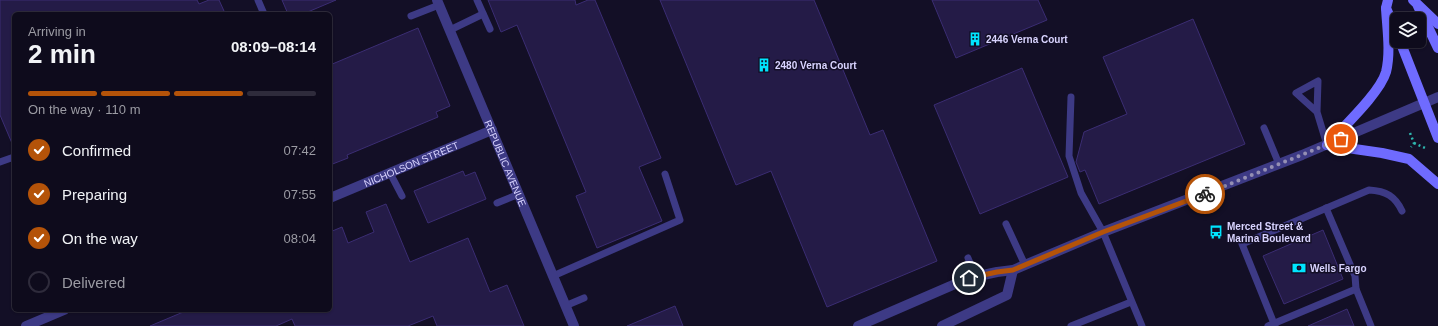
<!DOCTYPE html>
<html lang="en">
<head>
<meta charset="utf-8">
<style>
  body { margin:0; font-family:Helvetica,sans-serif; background:#171425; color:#f1f3f6; height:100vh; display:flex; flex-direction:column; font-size:15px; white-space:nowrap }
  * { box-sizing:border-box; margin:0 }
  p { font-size:13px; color:#9b9ba3 }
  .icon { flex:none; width:22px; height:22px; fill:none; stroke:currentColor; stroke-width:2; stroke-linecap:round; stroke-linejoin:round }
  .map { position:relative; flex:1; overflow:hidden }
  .panel { position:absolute; left:12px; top:12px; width:320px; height:300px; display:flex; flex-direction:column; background:#0e0b1c; border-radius:6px; box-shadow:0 1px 3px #0004,0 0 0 1px #2e2b3b }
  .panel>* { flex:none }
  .buttons { position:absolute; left:1390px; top:12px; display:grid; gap:8px }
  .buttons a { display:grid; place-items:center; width:36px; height:36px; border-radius:6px; background:#0e0b1c; box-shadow:0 1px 3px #0004,0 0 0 1px #2e2b3b; font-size:20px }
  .pin { position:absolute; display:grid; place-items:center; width:34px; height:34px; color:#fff; margin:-17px; border:2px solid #fff; border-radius:50%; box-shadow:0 1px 4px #0007 }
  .courier { position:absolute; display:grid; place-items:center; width:40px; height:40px; margin:-20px; border:3px solid #b45309; border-radius:50%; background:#fff; color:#222; box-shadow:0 1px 5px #0007 }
  .head em { font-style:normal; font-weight:700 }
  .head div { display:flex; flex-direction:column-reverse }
  .head { display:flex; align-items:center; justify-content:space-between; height:68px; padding:0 16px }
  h1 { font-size:26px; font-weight:700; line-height:30px }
  .bar { display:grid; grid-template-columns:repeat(4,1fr); gap:6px 4px; align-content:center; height:48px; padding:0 16px }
  .bar i { height:5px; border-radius:3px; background:#2e2b3b }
  .bar .current { background:#b45309 }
  .bar p { grid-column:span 4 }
  ol { padding:0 16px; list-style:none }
  li { display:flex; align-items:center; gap:12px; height:44px }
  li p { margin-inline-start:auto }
  li .icon { padding:4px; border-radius:50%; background:#b45309; color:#fff; stroke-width:4 }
  li:last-child { color:#9b9ba3 }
  li i { width:22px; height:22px; border:2px solid #2e2b3b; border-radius:50% }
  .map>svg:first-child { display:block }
  .building { fill:#241b47; stroke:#3b2d73 }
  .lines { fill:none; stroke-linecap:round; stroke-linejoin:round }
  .path { stroke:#2fb8b0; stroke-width:2.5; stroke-dasharray:2 3; stroke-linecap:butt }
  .service { stroke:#3d3a85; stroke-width:7 }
  .minor { stroke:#3d3a85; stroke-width:10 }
  .tertiary { stroke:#3d3a85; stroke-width:10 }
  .secondary { stroke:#6f6bff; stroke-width:10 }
  .done { stroke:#948fb3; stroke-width:4; stroke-dasharray:0 7.2 }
  .route { stroke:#b45309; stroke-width:5 }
  .labels { text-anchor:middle; stroke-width:3; stroke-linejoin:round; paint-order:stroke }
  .poi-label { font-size:10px; font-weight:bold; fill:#d9d4ff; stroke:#130f26; text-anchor:start }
  .street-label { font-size:10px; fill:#d9d4ff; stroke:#130f26 }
</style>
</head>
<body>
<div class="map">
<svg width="1438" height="326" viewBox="0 0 1438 326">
  <rect width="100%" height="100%" fill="#130f26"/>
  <!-- building -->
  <g class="building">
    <path d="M0 0H197L199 4 209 0H219L224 11 216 14H14V148L0 115Z"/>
    <path d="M282 0H336L303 14H288Z"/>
    <path d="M488 0H575L576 5 588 0H595L661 158 639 167 662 221 597 248 576 196 586 192 517 25 501 32Z"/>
    <path d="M660 0H814L870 135 883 130 937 261 827 307 771 171 736 185Z"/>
    <path d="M932 0H1038L1047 20 956 58Z"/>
    <path d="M1193 19 1245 144 1099 204 1085 170 1080 172 1076 162 1084 132 1127 114 1103 57Z"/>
    <path d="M418 28 450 106 436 112 438 117 347 155 348 158 330 165V65Z"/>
    <path d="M1022 68 1068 177 980 214 934 105Z"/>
    <path d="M463 171 465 176 475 172 486 199 428 223 414 191Z"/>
    <path d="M386 204 410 262 468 238 490 292 507 285 524 326H437L433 316 408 326H295L292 319 276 326H150L188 310H330V232L342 227 348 243 374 232 366 212Z"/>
    <path d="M1323 230 1343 279 1284 304 1263 256Z"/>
    <path d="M675 306 683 326H627Z"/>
    <path d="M1347 309 1354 326H1308Z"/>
  </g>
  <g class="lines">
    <!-- path -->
    <g class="path">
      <path d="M1410 133 1414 143 1411 147"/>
      <path d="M1414 143 1425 148"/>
    </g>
    <!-- service -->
    <g class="service">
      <path d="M258 0 264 14"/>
      <path d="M477 0 490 29"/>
      <path d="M411 16 439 5"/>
      <path d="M450 30 483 14"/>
      <path d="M1071 97 1069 156 1081 193 1103 232 1142 326"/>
      <path d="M1317 112 1296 93 1318 81 1317 112 1327 145"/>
      <path d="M1264 128 1279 164"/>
      <path d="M0 162 14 157"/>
      <path d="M390 173 402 196"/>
      <path d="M497 203 519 194"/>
      <path d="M1326 208 1355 276 1356 289 1371 326"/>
      <path d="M1006 224 1025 265"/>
      <path d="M968 258 976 277"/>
      <path d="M553 276 680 220 665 174"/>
      <path d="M565 306 584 298"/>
      <path d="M1071 326 1131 302"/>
      <path d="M1268 326 1356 289"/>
      <path d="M1275 326 1242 244 1369 190C1386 191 1395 196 1402 211"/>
    </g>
    <!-- minor -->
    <g class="minor">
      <path id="s1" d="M437 0 574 326"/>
      <path id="s2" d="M330 198 492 130"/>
      <path d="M26 326 64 310"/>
    </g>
    <!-- tertiary -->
    <g class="tertiary">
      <path d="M858 326 969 278 997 272 1013 270 1103 232 1302 155 1438 97"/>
      <path d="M942 326 1007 295 1013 270"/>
    </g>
    <!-- secondary -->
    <g class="secondary">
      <path d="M1388 0 1386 8 1397 34"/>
      <path d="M1413 0 1438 24"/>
      <path d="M1418 6 1438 48"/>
      <path d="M1400 41 1438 138"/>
      <path d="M1327 145C1342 128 1380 93 1386 72 1391 52 1387 28 1386 8"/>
      <path d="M1327 145 1382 153 1409 159 1438 184"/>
    </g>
  </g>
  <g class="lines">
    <!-- done -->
    <path class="done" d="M1205 194 1341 139"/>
    <!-- route -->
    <path class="route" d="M969 278 997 272 1013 270 1103 232 1205 194"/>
  </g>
  <!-- icons -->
  <defs>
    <g id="building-bare" transform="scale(1.08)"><path d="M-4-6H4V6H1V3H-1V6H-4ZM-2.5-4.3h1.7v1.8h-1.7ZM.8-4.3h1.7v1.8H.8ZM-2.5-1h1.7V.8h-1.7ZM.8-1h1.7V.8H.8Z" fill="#00e5ff" stroke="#130f26" stroke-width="2.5" paint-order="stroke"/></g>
    <g id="bus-bare" transform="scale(1.08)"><path d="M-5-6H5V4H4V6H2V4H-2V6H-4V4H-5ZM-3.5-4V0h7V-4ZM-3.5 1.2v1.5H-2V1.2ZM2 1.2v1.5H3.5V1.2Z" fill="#00e5ff" stroke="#130f26" stroke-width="2.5" paint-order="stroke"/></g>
    <g id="bank-bare" transform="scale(1.08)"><path d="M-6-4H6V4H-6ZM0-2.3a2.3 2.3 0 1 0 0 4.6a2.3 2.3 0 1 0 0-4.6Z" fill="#00e5ff" stroke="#130f26" stroke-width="2.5" paint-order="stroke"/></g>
  </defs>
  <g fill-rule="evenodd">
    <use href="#building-bare" x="975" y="39"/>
    <use href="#building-bare" x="764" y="65"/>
    <use href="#bus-bare" x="1216" y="232"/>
    <use href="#bank-bare" x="1299" y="268"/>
  </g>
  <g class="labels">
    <!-- poi labels -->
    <g class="poi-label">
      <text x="986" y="43">2446 Verna Court</text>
      <text x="775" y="69">2480 Verna Court</text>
      <text x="1227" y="230">Merced Street &amp;<tspan x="1227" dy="12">Marina Boulevard</tspan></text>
      <text x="1310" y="272">Wells Fargo</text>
    </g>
    <!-- street labels -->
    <g class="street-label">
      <text dy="4" stroke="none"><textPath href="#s1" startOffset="177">REPUBLIC AVENUE</textPath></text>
      <text dy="4" stroke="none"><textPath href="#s2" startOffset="88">NICHOLSON STREET</textPath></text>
    </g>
  </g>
</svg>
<div class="buttons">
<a><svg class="icon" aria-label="layers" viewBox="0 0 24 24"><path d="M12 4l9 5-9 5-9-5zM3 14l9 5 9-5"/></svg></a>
</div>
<div class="pin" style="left:1341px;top:139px;background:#ea580c"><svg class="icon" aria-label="bag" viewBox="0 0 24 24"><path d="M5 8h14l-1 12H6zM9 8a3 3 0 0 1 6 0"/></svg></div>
<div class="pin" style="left:969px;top:278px;background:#1f2937"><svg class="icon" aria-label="home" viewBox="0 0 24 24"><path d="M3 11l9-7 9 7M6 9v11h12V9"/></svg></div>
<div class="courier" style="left:1205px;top:194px"><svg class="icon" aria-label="bike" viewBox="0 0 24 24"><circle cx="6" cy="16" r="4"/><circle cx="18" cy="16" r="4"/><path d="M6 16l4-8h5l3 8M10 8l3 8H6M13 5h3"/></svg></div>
<section class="panel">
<div class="head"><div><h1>2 min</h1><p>Arriving in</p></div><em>08:09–08:14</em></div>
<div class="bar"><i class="current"></i><i class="current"></i><i class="current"></i><i></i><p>On the way · 110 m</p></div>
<ol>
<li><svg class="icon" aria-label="check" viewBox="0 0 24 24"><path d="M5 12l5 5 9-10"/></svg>Confirmed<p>07:42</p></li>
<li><svg class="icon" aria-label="check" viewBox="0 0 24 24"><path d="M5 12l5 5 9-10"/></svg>Preparing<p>07:55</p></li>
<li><svg class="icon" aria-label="check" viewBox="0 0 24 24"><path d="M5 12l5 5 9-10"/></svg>On the way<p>08:04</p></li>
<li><i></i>Delivered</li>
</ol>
</section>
</div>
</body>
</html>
